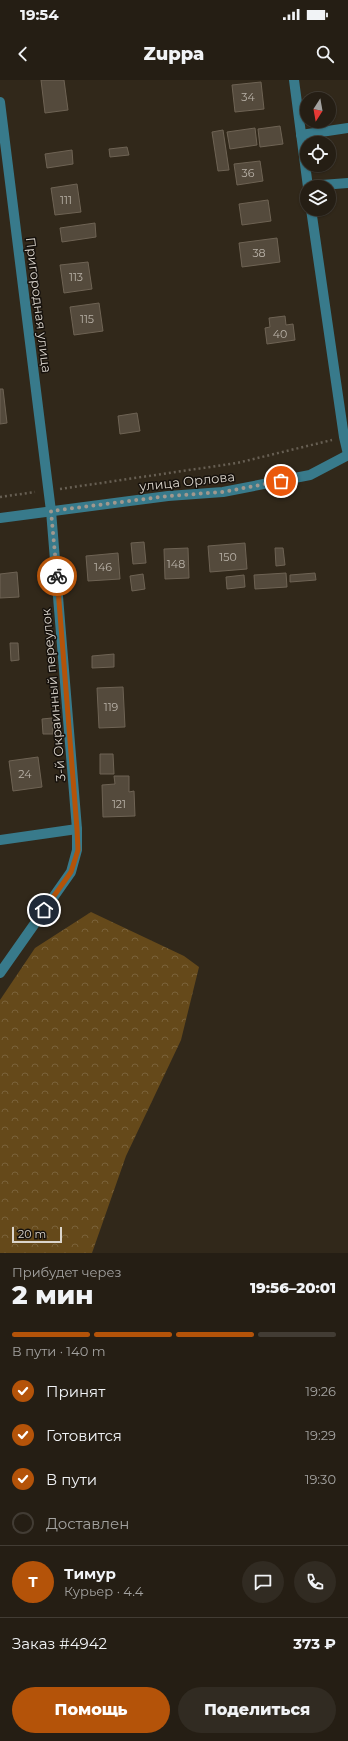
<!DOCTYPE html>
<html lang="ru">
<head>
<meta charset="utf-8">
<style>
  body { margin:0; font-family:Montserrat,sans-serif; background:#312b22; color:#f1f3f6; height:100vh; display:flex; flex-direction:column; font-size:15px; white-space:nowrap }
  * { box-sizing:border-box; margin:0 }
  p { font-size:13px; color:#a3a2a0 }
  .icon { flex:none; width:22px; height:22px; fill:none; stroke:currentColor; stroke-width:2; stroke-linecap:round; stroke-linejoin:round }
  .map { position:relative; height:1173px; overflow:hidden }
  .drawer { display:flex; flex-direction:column; background:#251e14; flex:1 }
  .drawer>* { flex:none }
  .needle { width:26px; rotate:191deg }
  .controls { position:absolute; left:300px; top:12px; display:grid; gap:8px }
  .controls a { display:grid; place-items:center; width:36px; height:36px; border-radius:50%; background:#251e14; box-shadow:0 1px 3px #0004,0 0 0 1px #423c34; font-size:20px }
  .scale { position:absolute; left:12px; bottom:10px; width:50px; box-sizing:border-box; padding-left:4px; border:2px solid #dbd5cc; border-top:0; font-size:11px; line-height:14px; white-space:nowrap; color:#dbd5cc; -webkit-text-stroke:3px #16110c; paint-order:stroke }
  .pin { position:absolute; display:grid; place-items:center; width:34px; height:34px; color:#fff; margin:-17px; border:2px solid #fff; border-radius:50%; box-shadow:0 1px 4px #0007 }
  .courier { position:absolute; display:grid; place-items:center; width:40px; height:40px; margin:-20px; border:3px solid #b45309; border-radius:50%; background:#fff; color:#222; box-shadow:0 1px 5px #0007 }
  .overview em { font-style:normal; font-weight:800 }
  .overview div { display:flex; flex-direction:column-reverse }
  .overview { display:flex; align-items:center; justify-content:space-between; height:68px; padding:0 12px }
  h1 { font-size:26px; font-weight:800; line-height:30px }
  .bar { display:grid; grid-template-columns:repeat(4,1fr); gap:6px 4px; align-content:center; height:48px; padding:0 12px }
  .bar i { height:5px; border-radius:3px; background:#423c34 }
  .bar .selected { background:#b45309 }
  .bar p { grid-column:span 4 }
  .line { display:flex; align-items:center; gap:10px; padding:0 12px; border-top:1px solid #423c34 }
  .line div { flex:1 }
  .round { display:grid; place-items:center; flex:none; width:42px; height:42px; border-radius:21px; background:#312b22 }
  ol { padding:0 12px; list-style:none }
  li { display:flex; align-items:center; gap:12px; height:44px }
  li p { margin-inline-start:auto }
  li .icon { padding:4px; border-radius:50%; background:#b45309; color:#fff; stroke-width:4 }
  li:last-child { color:#a3a2a0 }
  li i { width:22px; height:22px; border:2px solid #423c34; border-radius:50% }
  .primary-button { display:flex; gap:8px; margin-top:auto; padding:8px 12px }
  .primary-button a { flex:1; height:46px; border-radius:24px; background:#b45309; color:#fff; font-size:16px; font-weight:800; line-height:46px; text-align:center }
  .primary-button a+a { background:#312b22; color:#f1f3f6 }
  .status { display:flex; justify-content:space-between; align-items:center; height:28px; padding:0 20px; background:#251e14; direction:ltr }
  .status svg { height:11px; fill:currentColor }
  header { display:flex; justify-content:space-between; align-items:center; height:52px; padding:0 12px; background:#251e14; font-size:18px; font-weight:800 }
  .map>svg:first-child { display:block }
  .forest { fill:url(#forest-crowns) }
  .building { fill:#544a3c; stroke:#6e6354 }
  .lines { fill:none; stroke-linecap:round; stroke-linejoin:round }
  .path { stroke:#675f53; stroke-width:2.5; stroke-dasharray:2 3; stroke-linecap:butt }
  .minor { stroke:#387a8b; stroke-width:10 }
  .done { stroke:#a0988e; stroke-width:4; stroke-dasharray:0 7.2 }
  .route { stroke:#b45309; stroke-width:5 }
  .labels { text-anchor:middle; stroke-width:3; stroke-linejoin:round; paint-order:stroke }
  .number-label { font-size:11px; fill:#b9b2a8 }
  .street-label { font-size:13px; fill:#dbd5cc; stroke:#16110c }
</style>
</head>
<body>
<div class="status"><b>19:54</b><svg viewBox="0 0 49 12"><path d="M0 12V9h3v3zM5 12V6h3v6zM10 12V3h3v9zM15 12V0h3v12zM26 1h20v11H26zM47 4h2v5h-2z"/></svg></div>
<header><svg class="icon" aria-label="back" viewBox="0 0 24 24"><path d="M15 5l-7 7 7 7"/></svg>Zuppa<svg class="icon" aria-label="search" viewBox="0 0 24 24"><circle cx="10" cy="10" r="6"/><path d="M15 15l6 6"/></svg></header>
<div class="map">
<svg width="348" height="1173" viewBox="0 0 348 1173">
  <defs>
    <pattern id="forest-crowns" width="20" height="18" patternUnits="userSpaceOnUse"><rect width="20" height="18" fill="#65491a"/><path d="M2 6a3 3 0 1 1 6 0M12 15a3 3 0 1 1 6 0" fill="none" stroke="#7a623a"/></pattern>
  </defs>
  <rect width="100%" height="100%" fill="#31281a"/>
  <!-- forest -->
  <path class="forest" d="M91 832 184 876 199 887 181 960 126 1076 92 1173H0V920L35 868Z"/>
  <!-- building -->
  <g class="building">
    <path d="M41 0H64L68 30 45 33Z"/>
    <path d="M261 2 264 29 235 32 232 5Z"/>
    <path d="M280 46 283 64 260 67 258 49Z"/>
    <path d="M255 48 257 65 230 69 227 52Z"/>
    <path d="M223 50 229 90 218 91 212 52Z"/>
    <path d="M127 67 129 75 110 77 109 69Z"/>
    <path d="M72 70 73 84 47 88 45 74Z"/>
    <path d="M260 81 263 101 237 105 234 84Z"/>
    <path d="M77 104 81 132 55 135 51 108Z"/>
    <path d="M268 120 271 141 242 145 239 124Z"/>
    <path d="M95 143 96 157 62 162 60 148Z"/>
    <path d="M277 158 280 182 242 187 239 163Z"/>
    <path d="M88 182 92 209 64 213 60 185Z"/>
    <path d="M99 223 103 251 74 255 70 227Z"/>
    <path d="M285 236 286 245 293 244 295 260 267 264 265 248 270 247 269 238Z"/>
    <path d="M0 309H3L7 343 0 344Z"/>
    <path d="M137 333 140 351 120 354 118 336Z"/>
    <path d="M144 462 146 483 133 484 131 463Z"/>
    <path d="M245 463 247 489 210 492 208 466Z"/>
    <path d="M188 468 189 498 165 499 164 469Z"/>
    <path d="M275 468H283L285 485 276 486Z"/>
    <path d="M118 473 120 499 88 501 86 476Z"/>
    <path d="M17 492 19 517 0 518V494Z"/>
    <path d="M286 493 287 507 255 509 254 495Z"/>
    <path d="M315 493 316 500 290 502V495Z"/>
    <path d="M143 494 145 509 132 511 130 496Z"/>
    <path d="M244 495 245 507 227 509 226 497Z"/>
    <path d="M10 563H18L19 580 11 581Z"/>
    <path d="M114 574V587L92 588V576Z"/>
    <path d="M123 607 125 647 99 648 97 608Z"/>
    <path d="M52 638 53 654H43L42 639Z"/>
    <path d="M100 674H113L114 694H100Z"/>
    <path d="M38 677 42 707 13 711 9 681Z"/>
    <path d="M114 696H129V712L134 711 135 736 103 737 102 705 115 704Z"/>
  </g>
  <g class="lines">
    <!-- path -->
    <g class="path">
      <path d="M60 409 237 383 332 360"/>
      <path d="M0 417 35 412"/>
    </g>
    <!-- minor -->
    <g class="minor">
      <path d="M294 0 308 107"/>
      <path d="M0 22 51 431 77 749V770L71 792 0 893"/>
      <path d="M301 55 348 48"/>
      <path d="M308 106 348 103"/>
      <path d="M311 129 344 357 348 374"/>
      <path d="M0 438 168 416 223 412 310 395 348 375"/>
      <path d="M0 760 77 749"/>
    </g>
  </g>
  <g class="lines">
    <!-- done -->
    <path class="done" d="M57 496 51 431 168 416 223 412 281 401"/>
    <!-- route -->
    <path class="route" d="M44 830 71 792 78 770 77 749 57 496"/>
  </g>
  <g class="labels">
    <!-- number labels -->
    <g class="number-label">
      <text x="248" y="21">34</text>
      <text x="248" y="97">36</text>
      <text x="66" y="124">111</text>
      <text x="259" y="177">38</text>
      <text x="76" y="201">113</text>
      <text x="87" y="243">115</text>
      <text x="280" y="258">40</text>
      <text x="228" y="481">150</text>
      <text x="176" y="488">148</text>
      <text x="103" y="491">146</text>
      <text x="111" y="631">119</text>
      <text x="25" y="698">24</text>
      <text x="119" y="728">121</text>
    </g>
    <!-- street labels -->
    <g class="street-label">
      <text transform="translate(39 225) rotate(83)" y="5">Пригородная улица</text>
      <text transform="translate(187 401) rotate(-6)" y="5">улица Орлова</text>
      <text transform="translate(53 615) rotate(-95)" y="5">3-й Окраинный переулок</text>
    </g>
  </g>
</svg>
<div class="controls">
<a><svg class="needle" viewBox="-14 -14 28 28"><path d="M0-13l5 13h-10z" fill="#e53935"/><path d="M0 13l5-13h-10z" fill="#a3a2a0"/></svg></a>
<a><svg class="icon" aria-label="locate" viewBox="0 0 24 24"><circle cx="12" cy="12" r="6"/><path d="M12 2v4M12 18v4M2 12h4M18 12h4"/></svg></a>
<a><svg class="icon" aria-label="layers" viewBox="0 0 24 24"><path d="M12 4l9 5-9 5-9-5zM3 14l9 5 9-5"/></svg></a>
</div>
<div class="scale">20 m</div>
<div class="pin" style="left:281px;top:401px;background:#ea580c"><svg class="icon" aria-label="bag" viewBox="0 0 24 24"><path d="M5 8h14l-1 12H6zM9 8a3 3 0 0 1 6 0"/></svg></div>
<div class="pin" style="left:44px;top:830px;background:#1f2937"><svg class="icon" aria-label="home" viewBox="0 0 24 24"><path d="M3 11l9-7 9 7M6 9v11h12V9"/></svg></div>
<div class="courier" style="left:57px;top:496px"><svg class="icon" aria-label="bike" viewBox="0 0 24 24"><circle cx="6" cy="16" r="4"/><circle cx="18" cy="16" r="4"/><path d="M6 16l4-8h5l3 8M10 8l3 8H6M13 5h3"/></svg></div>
</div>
<section class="drawer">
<div class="overview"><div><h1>2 мин</h1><p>Прибудет через</p></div><em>19:56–20:01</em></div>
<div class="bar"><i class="selected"></i><i class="selected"></i><i class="selected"></i><i></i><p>В пути · 140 m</p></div>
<ol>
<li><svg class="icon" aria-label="check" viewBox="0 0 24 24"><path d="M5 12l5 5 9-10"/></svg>Принят<p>19:26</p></li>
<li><svg class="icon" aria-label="check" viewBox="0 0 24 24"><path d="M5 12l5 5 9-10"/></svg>Готовится<p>19:29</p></li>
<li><svg class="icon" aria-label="check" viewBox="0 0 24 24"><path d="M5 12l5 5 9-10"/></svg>В пути<p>19:30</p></li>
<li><i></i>Доставлен</li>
</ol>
<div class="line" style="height:72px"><b class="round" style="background:#b45309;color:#fff">Т</b><div><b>Тимур</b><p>Курьер · 4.4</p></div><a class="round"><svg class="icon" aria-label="chat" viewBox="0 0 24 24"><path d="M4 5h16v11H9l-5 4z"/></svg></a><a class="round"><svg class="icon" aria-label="phone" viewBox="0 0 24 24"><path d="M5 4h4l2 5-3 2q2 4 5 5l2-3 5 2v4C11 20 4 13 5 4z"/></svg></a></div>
<div class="line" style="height:52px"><div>Заказ #4942</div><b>373 ₽</b></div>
<div class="primary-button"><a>Помощь</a><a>Поделиться</a></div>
</section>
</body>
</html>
